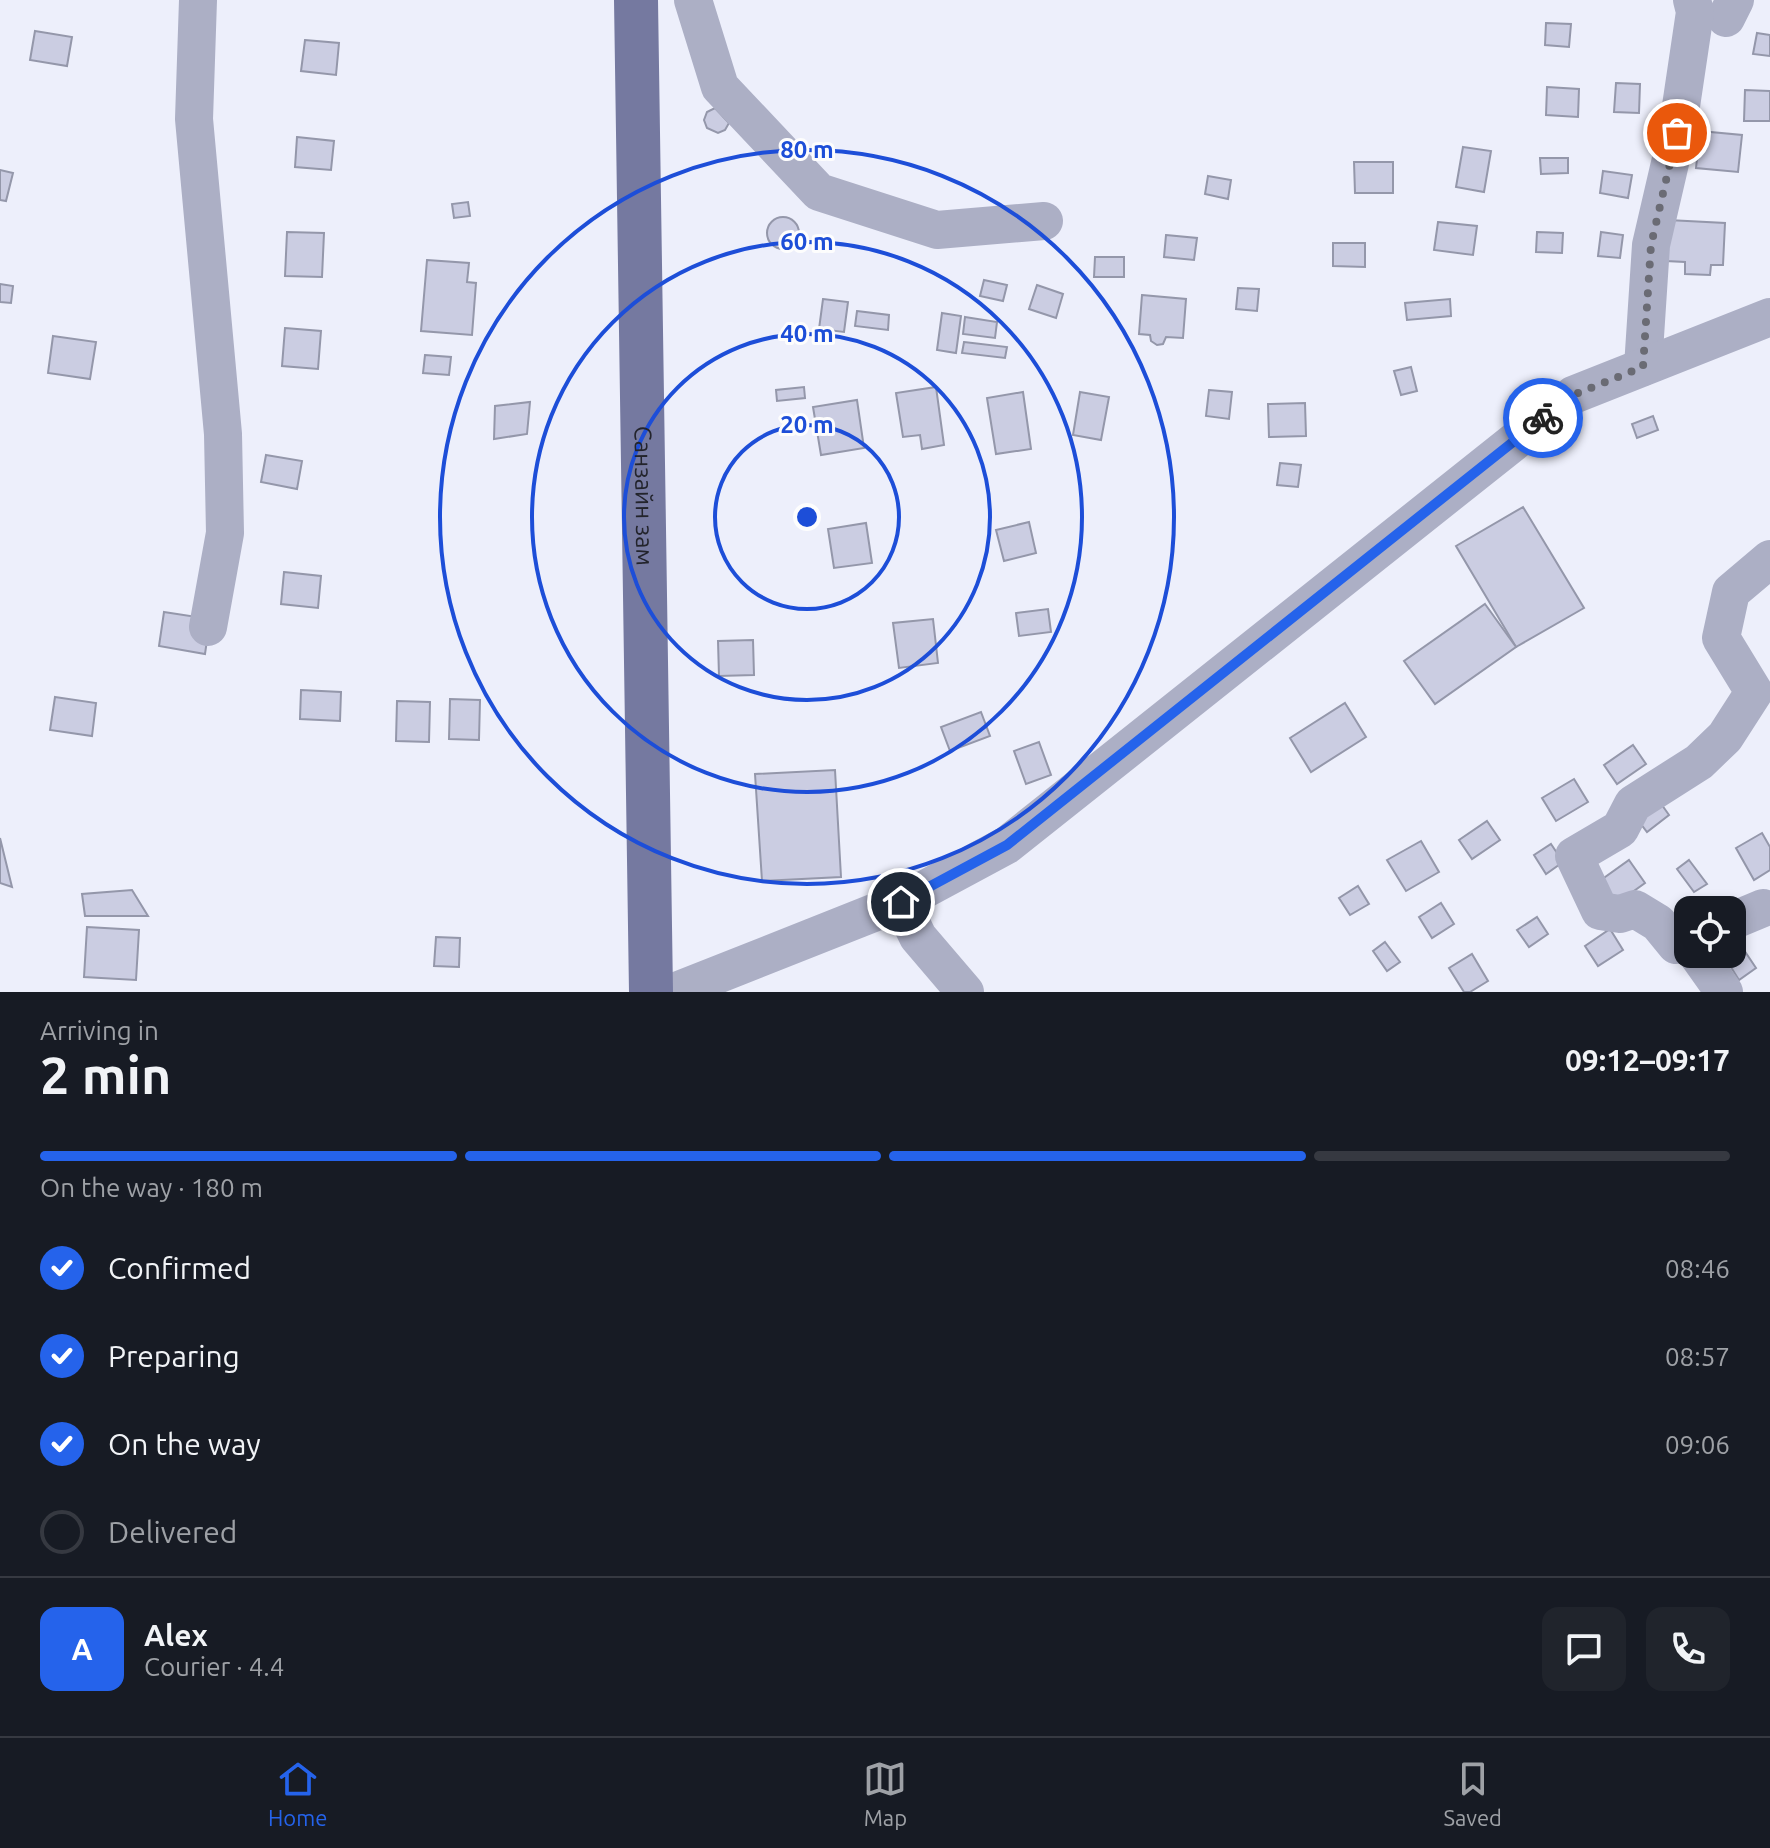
<!DOCTYPE html>
<html lang="en">
<head>
<meta charset="utf-8">
<style>
  body { margin:0; font-family:Ubuntu,sans-serif; background:#20242c; color:#f1f3f6; height:100vh; display:flex; flex-direction:column; font-size:30px; white-space:nowrap }
  * { box-sizing:border-box; margin:0 }
  p { font-size:26px; color:#9ea1a6 }
  .icon { flex:none; width:44px; height:44px; fill:none; stroke:currentColor; stroke-width:2; stroke-linecap:round; stroke-linejoin:round }
  .map { position:relative; height:992px; overflow:hidden }
  .sheet { display:flex; flex-direction:column; background:#171b24; flex:1 }
  .sheet>* { flex:none }
  .buttons { position:absolute; left:1674px; top:896px; display:grid; gap:16px }
  .buttons a { display:grid; place-items:center; width:72px; height:72px; border-radius:16px; background:#171b24; box-shadow:0 4px 12px #0003; font-size:40px }
  .pin { position:absolute; display:grid; place-items:center; width:68px; height:68px; color:#fff; margin:-34px; border:4px solid #fff; border-radius:50%; box-shadow:0 2px 8px #0007 }
  .courier { position:absolute; display:grid; place-items:center; width:80px; height:80px; margin:-40px; border:6px solid #2563eb; border-radius:50%; background:#fff; color:#222; box-shadow:0 2px 10px #0007 }
  .summary em { font-style:normal; font-weight:700 }
  .summary div { display:flex; flex-direction:column-reverse }
  .summary { display:flex; align-items:center; justify-content:space-between; height:136px; padding:0 40px }
  h1 { font-size:52px; font-weight:700; line-height:60px }
  .bar { display:grid; grid-template-columns:repeat(4,1fr); gap:12px 8px; align-content:center; height:96px; padding:0 40px }
  .bar i { height:10px; border-radius:6px; background:#363941 }
  .bar .active { background:#2563eb }
  .bar p { grid-column:span 4 }
  .line { display:flex; align-items:center; gap:20px; padding:0 40px; border-top:2px solid #363941 }
  .line div { flex:1 }
  .round { display:grid; place-items:center; flex:none; width:84px; height:84px; border-radius:16px; background:#20242c }
  ol { padding:0 40px; list-style:none }
  li { display:flex; align-items:center; gap:24px; height:88px }
  li p { margin-inline-start:auto }
  li .icon { padding:8px; border-radius:50%; background:#2563eb; color:#fff; stroke-width:4 }
  li:last-child { color:#9ea1a6 }
  li i { width:44px; height:44px; border:4px solid #363941; border-radius:50% }
  .tabs { display:flex; justify-content:space-around; align-items:center; height:112px; border-top:2px solid #363941; background:#171b24; font-size:22px; color:#9ea1a6 }
  .tabs a { display:grid; justify-items:center; gap:4px }
  .tabs .active { color:#2563eb }
  .map>svg:first-child { display:block }
  .building { fill:#cbcde2; stroke:#9497aa; stroke-width:2 }
  .lines { fill:none; stroke-linecap:round; stroke-linejoin:round }
  .minor { stroke:#acafc5; stroke-width:38 }
  .major { stroke:#7579a0; stroke-width:44 }
  .done { stroke:#6a6b74; stroke-width:8; stroke-dasharray:0 14.4 }
  .route { stroke:#2563eb; stroke-width:10 }
  .ring { fill:none; stroke:#1d4ed8; stroke-width:4 }
  .labels { text-anchor:middle; stroke-width:6; stroke-linejoin:round; paint-order:stroke }
  .street-label { font-size:24px; fill:#23242c; stroke:#fdfdfd }
  .centre { fill:#1d4ed8; stroke:#fdfdfd; stroke-width:4 }
  .ring-label { font-size:24px; text-anchor:middle; font-weight:bold; fill:#1d4ed8; stroke:#fdfdfd; stroke-width:6; stroke-linejoin:round; paint-order:stroke }
</style>
</head>
<body>
<div class="map">
<svg width="1770" height="992" viewBox="0 0 1770 992">
  <rect width="100%" height="100%" fill="#edeffb"/>
  <!-- building -->
  <g class="building">
    <path d="M1546 23 1571 24 1569 47 1545 45Z"/>
    <path d="M35 31 72 37 67 66 30 60Z"/>
    <path d="M1757 33 1770 35V56L1753 54Z"/>
    <path d="M305 40 339 43 336 75 301 71Z"/>
    <path d="M1616 83 1640 84 1639 113 1614 112Z"/>
    <path d="M1547 87 1579 89 1578 117 1546 115Z"/>
    <path d="M1745 90 1770 91V121H1744Z"/>
    <path d="M715 108 729 123 725 130 718 133 707 128 704 120 707 112Z"/>
    <path d="M1700 131 1742 135 1738 172 1696 168Z"/>
    <path d="M297 137 334 141 331 170 295 167Z"/>
    <path d="M1463 147 1491 151 1484 192 1456 187Z"/>
    <path d="M1540 158H1568V173L1541 174Z"/>
    <path d="M1354 162H1393V193H1355Z"/>
    <path d="M0 170 13 173 6 201 0 200Z"/>
    <path d="M1603 171 1632 175 1628 198 1600 193Z"/>
    <path d="M1208 176 1231 180 1228 199 1205 194Z"/>
    <path d="M468 202 470 216 454 218 452 204Z"/>
    <circle cx="783" cy="233" r="16"/>
    <path d="M1668 220 1725 223 1723 265H1711L1710 275 1685 274V262L1666 261Z"/>
    <path d="M1438 222 1477 226 1473 255 1434 250Z"/>
    <path d="M287 232 324 233 322 277 285 276Z"/>
    <path d="M1537 232 1563 233 1562 253 1536 252Z"/>
    <path d="M1601 232 1623 235 1620 258 1598 256Z"/>
    <path d="M1166 235 1197 238 1194 260 1164 257Z"/>
    <path d="M1333 243H1365V267L1333 266Z"/>
    <path d="M1095 257H1124V277H1094Z"/>
    <path d="M427 260 469 263 467 282 476 283 472 335 421 331Z"/>
    <path d="M984 280 1007 285 1003 301 980 296Z"/>
    <path d="M0 284 13 286 11 303 0 302Z"/>
    <path d="M1037 285 1063 294 1056 318 1029 309Z"/>
    <path d="M1238 288 1259 289 1257 311 1236 309Z"/>
    <path d="M1142 295 1186 299 1183 338 1166 337 1163 344 1157 345 1151 341 1150 335 1139 334Z"/>
    <path d="M823 299 848 302 844 332 819 329Z"/>
    <path d="M1450 299 1451 316 1407 320 1405 303Z"/>
    <path d="M857 311 889 315 888 330 855 326Z"/>
    <path d="M942 313 961 316 956 353 937 350Z"/>
    <path d="M965 317 997 322 995 338 963 334Z"/>
    <path d="M285 328 321 331 318 369 282 366Z"/>
    <path d="M53 336 96 342 90 379 48 373Z"/>
    <path d="M964 342 1007 347 1005 358 962 353Z"/>
    <path d="M425 355 451 357 449 375 423 373Z"/>
    <path d="M1411 367 1417 391 1401 395 1394 371Z"/>
    <path d="M804 387 805 398 777 401 776 390Z"/>
    <path d="M936 387 944 445 922 449 920 435 903 437 896 393Z"/>
    <path d="M1209 390 1232 392 1229 419 1206 416Z"/>
    <path d="M1023 392 1031 449 996 454 987 398Z"/>
    <path d="M1080 392 1109 397 1101 440 1073 435Z"/>
    <path d="M857 400 864 448 821 455 813 407Z"/>
    <path d="M530 402 527 434 494 439 495 406Z"/>
    <path d="M1305 403 1306 436 1269 437 1268 404Z"/>
    <path d="M1653 416 1658 430 1637 438 1632 424Z"/>
    <path d="M266 455 302 461 297 489 261 482Z"/>
    <path d="M1280 463 1301 465 1298 487 1277 485Z"/>
    <path d="M1523 507 1584 608 1516 647 1456 546Z"/>
    <path d="M1029 522 1036 553 1004 561 996 530Z"/>
    <path d="M866 523 872 563 834 568 828 529Z"/>
    <path d="M284 572 321 576 318 608 281 604Z"/>
    <path d="M1485 604 1516 647 1435 704 1404 661Z"/>
    <path d="M1048 609 1051 632 1019 636 1016 613Z"/>
    <path d="M164 612 210 619 205 654 159 646Z"/>
    <path d="M933 619 938 663 899 668 893 623Z"/>
    <path d="M753 640 754 675 719 676 718 641Z"/>
    <path d="M301 690 341 692 340 721 300 719Z"/>
    <path d="M55 697 96 703 92 736 50 730Z"/>
    <path d="M450 699 480 700 479 740 449 739Z"/>
    <path d="M397 701 430 702 429 742 396 741Z"/>
    <path d="M1345 703 1366 737 1311 772 1290 738Z"/>
    <path d="M981 712 990 736 950 751 941 727Z"/>
    <path d="M1039 742 1051 775 1026 784 1014 751Z"/>
    <path d="M1633 745 1646 764 1617 784 1604 765Z"/>
    <path d="M835 770 841 877 762 881 755 774Z"/>
    <path d="M1574 779 1588 802 1556 821 1542 798Z"/>
    <path d="M1657 798 1669 815 1647 832 1634 815Z"/>
    <path d="M1487 821 1500 840 1472 859 1459 840Z"/>
    <path d="M1762 833 1770 847V870L1754 880 1736 848Z"/>
    <path d="M0 838 12 887 0 883Z"/>
    <path d="M1421 841 1439 872 1406 891 1387 860Z"/>
    <path d="M1551 844 1563 862 1546 874 1534 855Z"/>
    <path d="M1629 860 1645 883 1617 903 1601 880Z"/>
    <path d="M1689 860 1707 884 1694 892 1677 869Z"/>
    <path d="M1358 886 1369 904 1350 915 1339 898Z"/>
    <path d="M132 890 148 916H85L82 894Z"/>
    <path d="M1441 903 1454 924 1432 938 1419 917Z"/>
    <path d="M1537 917 1548 934 1529 947 1517 930Z"/>
    <path d="M87 927 139 930 136 980 84 977Z"/>
    <path d="M1610 929 1623 950 1598 966 1585 946Z"/>
    <path d="M436 937 460 938 459 967 434 966Z"/>
    <path d="M1385 942 1400 962 1387 971 1373 951Z"/>
    <path d="M1746 953 1756 968 1739 980 1729 964Z"/>
    <path d="M1472 954 1488 981 1470 992H1464L1449 968Z"/>
  </g>
  <g class="lines">
    <!-- minor -->
    <g class="minor">
      <path d="M198 0 194 119 223 434 225 533 208 627"/>
      <path d="M693 0 720 87 819 192 937 230 1044 221"/>
      <path d="M1726 18 1735 0"/>
      <path d="M1643 367 1651 245 1677 133 1695 12 1692 0"/>
      <path d="M901 902 918 937 965 992"/>
      <path d="M1732 921 1763 908"/>
      <path d="M1688 940 1676 945 1658 923 1635 909 1620 914 1600 911 1574 856 1620 829 1633 804 1699 762 1725 737 1754 692 1721 638 1731 592 1770 559"/>
      <path d="M1697 954 1724 992"/>
      <path d="M674 992 901 902 1007 845 1573 395 1770 317"/>
    </g>
    <!-- major -->
    <path class="major" id="s1" d="M636 0 651 992"/>
  </g>
  <g class="lines">
    <!-- done -->
    <path class="done" d="M1543 418 1573 395 1643 367 1651 245 1677 133"/>
    <!-- route -->
    <path class="route" d="M901 902 1007 845 1543 418"/>
  </g>
  <!-- distance rings -->
  <g class="ring">
    <circle cx="807" cy="517" r="92"/>
    <circle cx="807" cy="517" r="183"/>
    <circle cx="807" cy="517" r="275"/>
    <circle cx="807" cy="517" r="367"/>
  </g>
  <g class="labels">
    <!-- street labels -->
    <g class="street-label">
      <text dy="8" stroke="none"><textPath href="#s1" startOffset="496">Санзайн зам</textPath></text>
    </g>
  </g>
  <circle cx="807" cy="517" r="12" class="centre"/>
  <g class="ring-label">
    <text x="807" y="158">80 m</text>
    <text x="807" y="250">60 m</text>
    <text x="807" y="342">40 m</text>
    <text x="807" y="433">20 m</text>
  </g>
</svg>
<div class="buttons">
<a><svg class="icon" aria-label="locate" viewBox="0 0 24 24"><circle cx="12" cy="12" r="6"/><path d="M12 2v4M12 18v4M2 12h4M18 12h4"/></svg></a>
</div>
<div class="pin" style="left:1677px;top:133px;background:#ea580c"><svg class="icon" aria-label="bag" viewBox="0 0 24 24"><path d="M5 8h14l-1 12H6zM9 8a3 3 0 0 1 6 0"/></svg></div>
<div class="pin" style="left:901px;top:902px;background:#1f2937"><svg class="icon" aria-label="home" viewBox="0 0 24 24"><path d="M3 11l9-7 9 7M6 9v11h12V9"/></svg></div>
<div class="courier" style="left:1543px;top:418px"><svg class="icon" aria-label="bike" viewBox="0 0 24 24"><circle cx="6" cy="16" r="4"/><circle cx="18" cy="16" r="4"/><path d="M6 16l4-8h5l3 8M10 8l3 8H6M13 5h3"/></svg></div>
</div>
<section class="sheet">
<div class="summary"><div><h1>2 min</h1><p>Arriving in</p></div><em>09:12–09:17</em></div>
<div class="bar"><i class="active"></i><i class="active"></i><i class="active"></i><i></i><p>On the way · 180 m</p></div>
<ol>
<li><svg class="icon" aria-label="check" viewBox="0 0 24 24"><path d="M5 12l5 5 9-10"/></svg>Confirmed<p>08:46</p></li>
<li><svg class="icon" aria-label="check" viewBox="0 0 24 24"><path d="M5 12l5 5 9-10"/></svg>Preparing<p>08:57</p></li>
<li><svg class="icon" aria-label="check" viewBox="0 0 24 24"><path d="M5 12l5 5 9-10"/></svg>On the way<p>09:06</p></li>
<li><i></i>Delivered</li>
</ol>
<div class="line" style="height:144px"><b class="round" style="background:#2563eb;color:#fff">A</b><div><b>Alex</b><p>Courier · 4.4</p></div><a class="round"><svg class="icon" aria-label="chat" viewBox="0 0 24 24"><path d="M4 5h16v11H9l-5 4z"/></svg></a><a class="round"><svg class="icon" aria-label="phone" viewBox="0 0 24 24"><path d="M5 4h4l2 5-3 2q2 4 5 5l2-3 5 2v4C11 20 4 13 5 4z"/></svg></a></div>
</section>
<nav class="tabs">
<a class="active"><svg class="icon" aria-label="home" viewBox="0 0 24 24"><path d="M3 11l9-7 9 7M6 9v11h12V9"/></svg>Home</a>
<a><svg class="icon" aria-label="map" viewBox="0 0 24 24"><path d="M3 6l6-2 6 2 6-2v14l-6 2-6-2-6 2zM9 4v14M15 6v14"/></svg>Map</a>
<a><svg class="icon" aria-label="saved" viewBox="0 0 24 24"><path d="M7 4h10v16l-5-4-5 4z"/></svg>Saved</a>
</nav>
</body>
</html>
